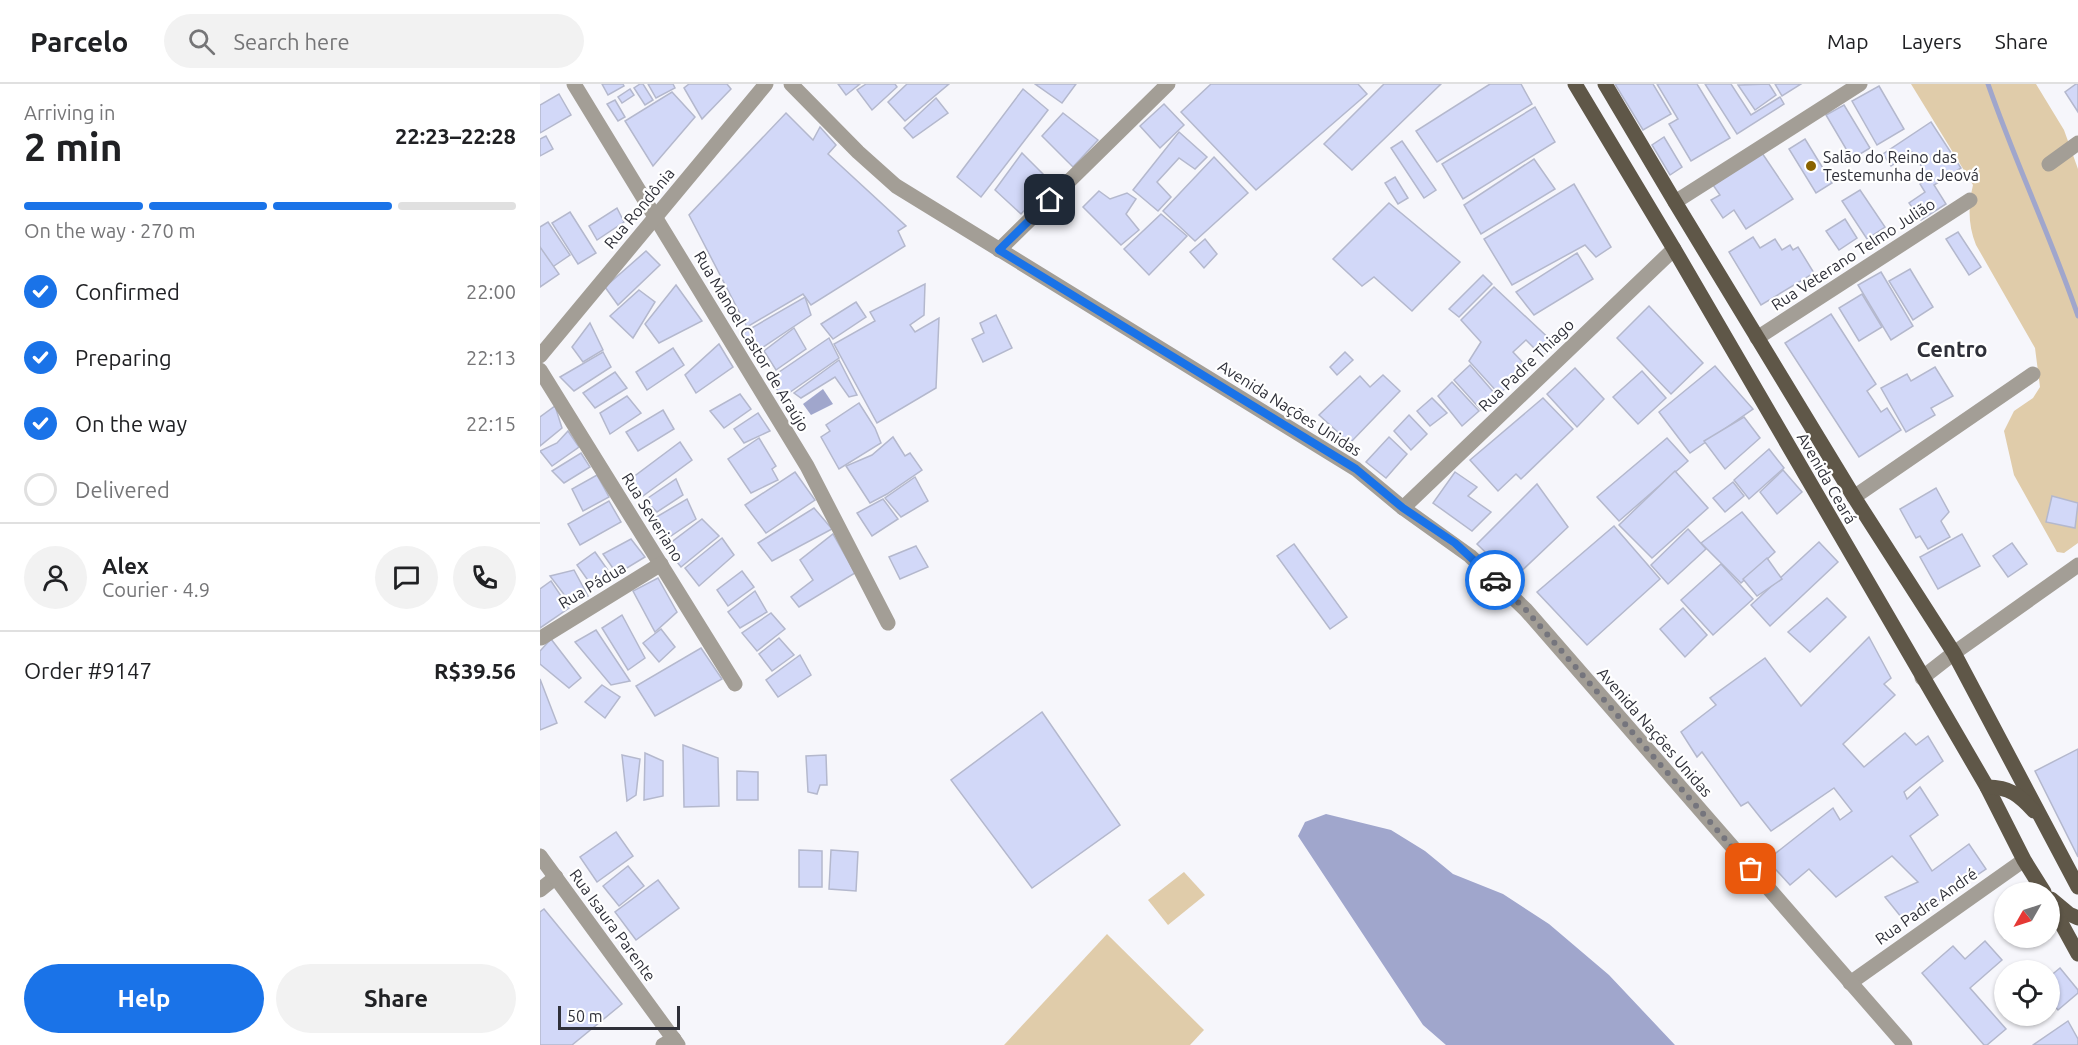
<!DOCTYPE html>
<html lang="en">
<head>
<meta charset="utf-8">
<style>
  body { margin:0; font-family:Ubuntu,sans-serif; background:#f2f2f2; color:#202124; height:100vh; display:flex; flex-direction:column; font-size:22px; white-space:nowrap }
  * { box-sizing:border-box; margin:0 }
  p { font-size:20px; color:#757577 }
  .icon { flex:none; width:33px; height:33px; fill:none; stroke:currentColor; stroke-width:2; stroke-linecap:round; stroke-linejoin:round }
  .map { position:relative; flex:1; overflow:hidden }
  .drawer { display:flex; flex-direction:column; background:#fff; width:540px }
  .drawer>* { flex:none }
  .needle { width:39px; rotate:231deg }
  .tools { position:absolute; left:1454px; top:798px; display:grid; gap:12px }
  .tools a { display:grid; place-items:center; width:66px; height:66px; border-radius:50%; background:#fff; box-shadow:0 2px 4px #0004; font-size:30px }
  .scale { position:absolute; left:18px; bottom:15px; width:122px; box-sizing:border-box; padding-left:6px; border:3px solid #2f3039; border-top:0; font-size:16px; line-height:21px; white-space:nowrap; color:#2f3039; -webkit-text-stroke:4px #fff; paint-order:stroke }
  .pin { position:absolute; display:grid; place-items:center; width:51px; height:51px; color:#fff; margin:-26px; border-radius:12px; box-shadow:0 3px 9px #0006 }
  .courier { position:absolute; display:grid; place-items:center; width:60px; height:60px; margin:-30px; border:4px solid #1a73e8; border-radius:50%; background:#fff; color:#222; box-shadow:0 2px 8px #0007 }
  .overview em { font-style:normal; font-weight:700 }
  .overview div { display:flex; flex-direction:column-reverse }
  .overview { display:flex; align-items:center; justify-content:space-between; height:102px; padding:0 24px }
  h1 { font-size:39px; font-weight:700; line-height:45px }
  .bar { display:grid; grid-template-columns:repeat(4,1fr); gap:9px 6px; align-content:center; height:72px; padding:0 24px }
  .bar i { height:8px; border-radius:4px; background:#e0e0e0 }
  .bar .on { background:#1a73e8 }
  .bar p { grid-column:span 4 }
  .line { display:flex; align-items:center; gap:15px; padding:0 24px; border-top:2px solid #e0e0e0 }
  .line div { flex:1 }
  .round { display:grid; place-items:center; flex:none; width:63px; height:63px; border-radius:32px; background:#f2f2f2 }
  ol { padding:0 24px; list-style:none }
  li { display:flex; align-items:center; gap:18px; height:66px }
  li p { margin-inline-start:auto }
  li .icon { padding:6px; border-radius:50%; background:#1a73e8; color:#fff; stroke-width:4 }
  li:last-child { color:#757577 }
  li i { width:33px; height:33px; border:3px solid #e0e0e0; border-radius:50% }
  .cta { display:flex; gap:12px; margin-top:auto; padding:12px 24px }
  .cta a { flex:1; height:69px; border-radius:36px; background:#1a73e8; color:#fff; font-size:24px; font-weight:700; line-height:69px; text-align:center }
  .cta a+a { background:#f2f2f2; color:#202124 }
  header { display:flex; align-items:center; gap:36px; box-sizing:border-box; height:84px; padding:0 30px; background:#fff; border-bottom:2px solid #e0e0e0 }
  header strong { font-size:28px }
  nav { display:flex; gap:33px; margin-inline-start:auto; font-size:21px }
  .search { width:420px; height:54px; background:#f2f2f2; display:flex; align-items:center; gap:15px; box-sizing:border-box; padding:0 21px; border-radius:33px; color:#757577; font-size:22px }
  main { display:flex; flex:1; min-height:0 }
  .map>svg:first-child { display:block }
  .green { fill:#e0ccaa }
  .water { fill:#a0a6cc }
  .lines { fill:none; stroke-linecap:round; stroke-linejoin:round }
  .stream { stroke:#a0a6cc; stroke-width:5 }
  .building { fill:#d2d8f8; stroke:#b4b8cd; stroke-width:1.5 }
  .minor { stroke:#a39e96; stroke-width:15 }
  .tertiary { stroke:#a39e96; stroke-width:15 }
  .primary { stroke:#5f5748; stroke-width:15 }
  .done { stroke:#75757d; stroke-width:6; stroke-dasharray:0 10.8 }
  .route { stroke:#1a73e8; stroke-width:8 }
  .poi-dot { fill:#896200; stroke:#fff; stroke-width:2 }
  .labels { text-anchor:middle; stroke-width:4.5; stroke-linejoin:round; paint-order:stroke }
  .poi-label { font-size:16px; fill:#2f3039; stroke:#fff; text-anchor:start }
  .street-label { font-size:16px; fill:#2f3039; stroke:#fff }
  .district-label { font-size:22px; font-weight:bold; fill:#2f3039; stroke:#fff }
</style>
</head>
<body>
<header>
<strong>Parcelo</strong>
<div class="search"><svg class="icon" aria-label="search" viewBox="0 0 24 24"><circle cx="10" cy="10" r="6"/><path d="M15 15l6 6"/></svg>Search here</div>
<nav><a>Map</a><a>Layers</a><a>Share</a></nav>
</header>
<main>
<section class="drawer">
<div class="overview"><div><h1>2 min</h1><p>Arriving in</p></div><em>22:23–22:28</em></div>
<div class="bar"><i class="on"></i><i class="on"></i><i class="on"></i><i></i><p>On the way · 270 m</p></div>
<ol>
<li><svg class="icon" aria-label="check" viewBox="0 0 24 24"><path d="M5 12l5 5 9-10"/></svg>Confirmed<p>22:00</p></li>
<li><svg class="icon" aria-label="check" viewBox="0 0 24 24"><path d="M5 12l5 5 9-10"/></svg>Preparing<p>22:13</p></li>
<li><svg class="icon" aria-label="check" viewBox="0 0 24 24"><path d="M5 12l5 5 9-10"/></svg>On the way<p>22:15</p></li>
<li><i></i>Delivered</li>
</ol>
<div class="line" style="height:108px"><a class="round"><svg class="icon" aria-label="person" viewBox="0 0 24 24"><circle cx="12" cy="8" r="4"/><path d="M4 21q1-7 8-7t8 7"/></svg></a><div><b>Alex</b><p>Courier · 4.9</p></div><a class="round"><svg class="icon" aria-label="chat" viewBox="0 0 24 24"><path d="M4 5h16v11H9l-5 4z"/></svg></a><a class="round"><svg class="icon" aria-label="phone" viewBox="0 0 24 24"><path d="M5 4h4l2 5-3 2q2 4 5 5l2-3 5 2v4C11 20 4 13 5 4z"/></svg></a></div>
<div class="line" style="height:78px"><div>Order #9147</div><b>R$39.56</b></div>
<div class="cta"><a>Help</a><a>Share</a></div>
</section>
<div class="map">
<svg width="1538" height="961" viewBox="0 0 1538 961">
  <rect width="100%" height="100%" fill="#f6f6fb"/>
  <!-- green -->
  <g class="green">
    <path d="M1371 0H1496L1524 46 1538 85V459L1524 469 1517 468 1474 391 1464 347 1474 327 1493 314 1500 303 1495 264 1436 161C1428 141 1428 122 1433 101Z"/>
    <path d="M644 788 665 811 628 841 608 816Z"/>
    <path d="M567 850 664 946 650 961H464Z"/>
  </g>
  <!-- water -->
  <g class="water">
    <path d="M283 305 293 320 271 331 263 320Z"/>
    <path d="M786 730 851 746 885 767 913 790 963 810 1009 840 1069 891 1135 961H906L883 941 758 752 765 738Z"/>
  </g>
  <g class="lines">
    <!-- stream -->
    <path class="stream" d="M1448 0C1475 78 1511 153 1538 232"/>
  </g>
  <!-- building -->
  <g class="building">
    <path d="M62 0H83L84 2 68 11Z"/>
    <path d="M100 0H103L113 16 105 21 94 4Z"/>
    <path d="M108 0H133L135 4 116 14Z"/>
    <path d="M149 0H187L191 5 162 35 144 4Z"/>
    <path d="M298 0H320L306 11Z"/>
    <path d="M326 0H355L357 3 332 26 317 6Z"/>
    <path d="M367 0H409L365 37 348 18Z"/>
    <path d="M495 0H536L522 19Z"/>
    <path d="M671 0H818L827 10 716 106 641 28Z"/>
    <path d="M844 0H901L812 86 784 60Z"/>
    <path d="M950 0H981L992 20 897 78 876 47Z"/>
    <path d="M1075 0H1113L1131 30 1103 46Z"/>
    <path d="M1117 0H1157L1190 54 1151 77 1129 40 1138 35Z"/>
    <path d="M1165 0H1191L1211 31 1240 13 1244 20 1197 50Z"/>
    <path d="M1229 0 1236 11 1215 26 1198 1Z"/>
    <path d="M1235 0H1261L1242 12Z"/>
    <path d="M1536 0H1538V28L1525 8Z"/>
    <path d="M1339 2 1364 45 1337 61 1312 17Z"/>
    <path d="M90 5 94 11 82 19 78 13Z"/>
    <path d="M483 5 508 26 441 113 417 93Z"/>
    <path d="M132 8 155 33 113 82 85 37Z"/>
    <path d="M19 10 31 31 0 49V21Z"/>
    <path d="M396 14 408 29 373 54 364 44Z"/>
    <path d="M75 16 85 33 78 37 67 20Z"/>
    <path d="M624 20 644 41 620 64 600 42Z"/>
    <path d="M1304 21 1330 64 1312 75 1286 31Z"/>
    <path d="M995 23 1015 58 923 115 902 80Z"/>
    <path d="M246 29 273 56 280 43 296 61 288 70 366 142 358 147 365 162 271 221 263 210 207 243 149 131Z"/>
    <path d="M523 29 558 56 533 83 502 52Z"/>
    <path d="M1391 38 1421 84 1394 101 1406 120 1381 136 1369 119 1385 108 1380 100 1389 94 1372 68 1351 82 1343 70Z"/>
    <path d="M639 48 667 73 655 85 639 74 617 98 631 113 618 127 593 106Z"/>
    <path d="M6 52 13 65 0 72V55Z"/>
    <path d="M1124 53 1142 83 1130 91 1112 61Z"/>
    <path d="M1265 55 1292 99 1276 109 1249 65Z"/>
    <path d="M862 57 896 106 884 114 851 64Z"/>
    <path d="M482 69 511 98 481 130 455 106Z"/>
    <path d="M1222 69 1253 115 1206 145 1194 126 1183 134 1171 116 1180 111 1173 101Z"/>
    <path d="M674 73 708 109 655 157 623 127Z"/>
    <path d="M994 75 1015 105 941 150 924 121Z"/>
    <path d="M855 93 868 114 858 120 845 99Z"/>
    <path d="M1034 100 1071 163 1056 173 1045 161 972 201 944 155Z"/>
    <path d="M1320 106 1345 143 1327 155 1302 117Z"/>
    <path d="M559 107 570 115 587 109 596 115 586 130 599 146 581 161 543 123Z"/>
    <path d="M849 119 920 178 872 227 834 193 822 202 793 175Z"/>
    <path d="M77 124 84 138 57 156 49 142Z"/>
    <path d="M30 128 56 169 38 180 12 139Z"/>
    <path d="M621 130 647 152 609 191 584 165Z"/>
    <path d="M1305 135 1317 154 1299 166 1286 147Z"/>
    <path d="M8 138 30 171 11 184 0 165V143Z"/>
    <path d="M1418 148 1441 183 1429 191 1406 155Z"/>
    <path d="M1213 153 1220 164 1235 155 1242 166 1250 161 1253 166 1258 163 1274 189 1221 221 1189 168Z"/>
    <path d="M665 155 677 170 664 184 650 168Z"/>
    <path d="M0 163 19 190 0 203Z"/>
    <path d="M106 167 120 181 78 221 65 203Z"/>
    <path d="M1037 169 1053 195 994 231 976 208Z"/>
    <path d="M1370 185 1393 223 1373 236 1349 197Z"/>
    <path d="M1341 188 1373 242 1351 256 1318 201Z"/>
    <path d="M943 191 952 200 919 233 909 225Z"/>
    <path d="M385 200 384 231 370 241 375 248 399 234 396 304 337 339 294 260 335 237 330 228Z"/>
    <path d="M136 201 162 237 119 259 105 240Z"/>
    <path d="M954 203 1016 261 1002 272 986 256 973 268 988 284 959 310 929 277 941 258 921 236Z"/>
    <path d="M99 206 115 218 93 254 70 232Z"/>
    <path d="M1322 210 1342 243 1319 257 1299 224Z"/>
    <path d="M265 213 271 231 213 270 203 249Z"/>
    <path d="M316 218 326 233 293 255 281 240Z"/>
    <path d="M1109 222 1163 279 1131 310 1077 254Z"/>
    <path d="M1291 230 1336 300 1327 307 1341 328 1347 324 1361 346 1319 373 1245 259Z"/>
    <path d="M456 231 472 264 443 278 432 255 444 249 440 239Z"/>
    <path d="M50 239 63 266 43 278 32 263Z"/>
    <path d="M254 244 266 265 236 286 224 267Z"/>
    <path d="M289 254 299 274 243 313 229 295Z"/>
    <path d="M179 260 193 283 156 309 145 291Z"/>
    <path d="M133 264 144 281 107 306 96 288Z"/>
    <path d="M63 268 71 283 34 307 20 293Z"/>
    <path d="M805 268 813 276 797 291 790 283Z"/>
    <path d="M299 276 317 311 309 313 295 293 261 314 254 309Z"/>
    <path d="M930 281 956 311 941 326 914 296Z"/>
    <path d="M1175 282 1213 325 1150 369 1119 328Z"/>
    <path d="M1395 283 1413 312 1391 324 1395 331 1366 348 1341 304 1367 290 1371 297Z"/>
    <path d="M1035 284 1064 315 1037 343 1007 310Z"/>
    <path d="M1102 287 1126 314 1098 340 1073 313Z"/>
    <path d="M75 288 87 304 55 324 43 309Z"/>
    <path d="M843 291 860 307 810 359 779 331 820 292 830 303Z"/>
    <path d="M912 298 939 327 922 342 898 312Z"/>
    <path d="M200 310 211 325 184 344 170 327Z"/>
    <path d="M87 312 101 329 70 350 60 329Z"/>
    <path d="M892 314 907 329 890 342 877 327Z"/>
    <path d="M1003 314 1033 345 981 395 976 390 958 407 930 376Z"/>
    <path d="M319 319 335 344 341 359 299 385 281 353 290 347 286 341Z"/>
    <path d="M15 322 22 344 0 362V333Z"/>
    <path d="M123 326 134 345 98 367 86 348Z"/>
    <path d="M218 329 230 347 204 359 194 345Z"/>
    <path d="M869 331 887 350 871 366 854 347Z"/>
    <path d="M1204 333 1220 354 1185 385 1164 357Z"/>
    <path d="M28 347 39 363 12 382 0 367 17 359Z"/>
    <path d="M353 353 365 372 370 369 382 386 347 410 330 419 306 382 332 371Z"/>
    <path d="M849 353 867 370 846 394 826 378Z"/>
    <path d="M219 354 236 382 232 385 238 396 211 409 188 375Z"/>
    <path d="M1127 354 1148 377 1079 437 1057 413Z"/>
    <path d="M140 358 152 376 103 412 92 394Z"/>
    <path d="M1229 365 1244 384 1209 415 1194 396Z"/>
    <path d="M41 369 50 383 24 399 12 387Z"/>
    <path d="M1243 386 1262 408 1237 430 1220 408Z"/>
    <path d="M1135 387 1168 424 1112 474 1079 441Z"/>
    <path d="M255 388 275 416 226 449 205 421Z"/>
    <path d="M915 388 937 403 928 412 951 428 932 447 893 419Z"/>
    <path d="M57 391 69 413 43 427 32 405Z"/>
    <path d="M375 393 388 417 361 433 345 414Z"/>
    <path d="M136 395 143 411 117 428 105 416Z"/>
    <path d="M1193 398 1204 412 1185 428 1173 414Z"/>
    <path d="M997 400 1028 443 973 495 937 460Z"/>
    <path d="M1396 404 1409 428 1401 437 1410 453 1388 465 1380 452 1376 454 1360 425Z"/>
    <path d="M1512 412 1538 419 1535 444 1506 438Z"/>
    <path d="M147 415 156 435 128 454 113 435Z"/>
    <path d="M343 415 358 435 332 452 317 429Z"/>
    <path d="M69 417 81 438 40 461 28 440Z"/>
    <path d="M274 424 292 445 232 477 218 459Z"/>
    <path d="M1202 428 1235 468 1201 499 1161 459Z"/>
    <path d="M162 435 179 452 141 483 125 463Z"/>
    <path d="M1074 442 1120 495 1047 561 997 508Z"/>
    <path d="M1148 445 1166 465 1128 500 1111 481Z"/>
    <path d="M293 450 315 489 259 523 251 513 273 496 260 476Z"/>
    <path d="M1422 450 1440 482 1398 505 1380 473Z"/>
    <path d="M182 454 194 471 159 502 145 484Z"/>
    <path d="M91 455 105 473 77 490 63 470Z"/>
    <path d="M1279 458 1298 478 1230 542 1211 521Z"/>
    <path d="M1472 459 1487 480 1468 493 1453 472Z"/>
    <path d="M754 460 807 533 790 545 737 472Z"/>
    <path d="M376 462 388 483 360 495 349 473Z"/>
    <path d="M55 468 70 489 52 502 37 481Z"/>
    <path d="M1227 474 1242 495 1217 512 1203 495Z"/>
    <path d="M1181 480 1213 515 1173 551 1141 516Z"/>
    <path d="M34 486 48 512 29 517 10 492Z"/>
    <path d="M202 487 214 503 188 522 177 506Z"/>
    <path d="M118 494 137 528 115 548 93 507Z"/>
    <path d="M11 497 29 524 0 544V505Z"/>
    <path d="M215 507 227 528 200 544 188 528Z"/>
    <path d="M1287 514 1306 533 1270 568 1248 548Z"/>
    <path d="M1143 524 1167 551 1145 573 1120 545Z"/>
    <path d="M231 529 245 545 217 567 202 549Z"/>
    <path d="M82 531 105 574 88 586 62 544Z"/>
    <path d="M121 545 135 563 119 578 103 559Z"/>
    <path d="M56 546 90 597 71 601 35 558Z"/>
    <path d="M1329 553 1351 594 1344 600 1355 611 1303 660 1324 683 1365 649 1376 661 1388 652 1403 677 1364 708 1367 715 1380 703 1398 731 1370 752 1392 787 1429 760 1446 785 1366 839 1345 813 1378 798 1352 772 1296 813 1269 785 1250 801 1227 776 1293 724 1300 736 1312 727 1294 704 1231 747 1208 718 1201 722 1162 668 1157 673 1141 648 1176 621 1170 614 1225 574 1261 622Z"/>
    <path d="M239 554 254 571 232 587 219 570Z"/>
    <path d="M11 555 41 594 29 604 0 580V567Z"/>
    <path d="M161 564 182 595 115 632 96 602Z"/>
    <path d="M260 571 271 591 238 613 226 596Z"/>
    <path d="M0 595 17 639 0 646Z"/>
    <path d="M62 601 80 613 65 634 45 618Z"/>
    <path d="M502 628 580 741 492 804 411 696Z"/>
    <path d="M143 661 178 674 179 722 144 723Z"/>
    <path d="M1538 665V773L1495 687Z"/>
    <path d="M105 669 123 677V712L104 716Z"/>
    <path d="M82 671 100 675 96 711 87 717Z"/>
    <path d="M286 671 287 701H280L277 710 268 708 266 672Z"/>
    <path d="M197 687 218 688V716H197Z"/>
    <path d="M76 748 93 772 57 798 40 773Z"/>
    <path d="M259 766 282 767V803H259Z"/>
    <path d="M291 766 318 768 316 807 289 805Z"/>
    <path d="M88 782 104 802 79 822 63 802Z"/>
    <path d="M118 796 139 824 96 856 75 828Z"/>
    <path d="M4 825 82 920 32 961H0V828Z"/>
    <path d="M1445 857 1462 876 1430 904 1466 945 1447 961H1444L1382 889 1413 862 1425 875Z"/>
    <path d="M1520 884 1538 906V909L1518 926 1509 916V893Z"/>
    <path d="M1528 937 1538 955V961H1493Z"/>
  </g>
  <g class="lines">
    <!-- minor -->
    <g class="minor">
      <path d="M34 0 267 382 348 539"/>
      <path d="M1509 80 1538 59"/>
      <path d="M1135 118 1320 0"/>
      <path d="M459 166 628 0"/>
      <path d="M1217 254 1430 116"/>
      <path d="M0 272 226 0"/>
      <path d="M0 286 195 600"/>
      <path d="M1314 413 1493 290"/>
      <path d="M863 424 1134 165"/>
      <path d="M1 554 121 480"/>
      <path d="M1382 594 1414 569 1538 481"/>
      <path d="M0 806 16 793"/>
      <path d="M1310 899 1484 776"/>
      <path d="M123 961 134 955"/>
    </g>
    <!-- tertiary -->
    <g class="tertiary">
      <path d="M251 0 318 68 356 102 816 385 863 424 930 472 986 526 1365 961"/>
      <path d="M0 772 138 961"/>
    </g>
    <!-- primary -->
    <g class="primary">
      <path d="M1035 0 1134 165 1447 703 1484 776 1504 808"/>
      <path d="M1065 0 1135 118 1314 413 1414 569 1538 803"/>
      <path d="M1447 703C1470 703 1479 711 1494 727"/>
      <path d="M1511 815 1529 830 1538 834"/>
      <path d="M1509 817 1538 870"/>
    </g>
  </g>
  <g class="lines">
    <!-- done -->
    <path class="done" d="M955 496 986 526 1211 785"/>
    <!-- route -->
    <path class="route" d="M510 116 459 166 816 385 863 424 915 459 955 496"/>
  </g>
  <!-- markers -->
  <circle class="poi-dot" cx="1271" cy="82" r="6"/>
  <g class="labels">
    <!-- poi labels -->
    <g class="poi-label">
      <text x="1283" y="79">Salão do Reino das<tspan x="1283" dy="18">Testemunha de Jeová</tspan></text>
    </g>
    <!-- street labels -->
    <g class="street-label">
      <text transform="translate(99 124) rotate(-50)" y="6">Rua Rondônia</text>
      <text transform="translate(1313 170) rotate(-33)" y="6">Rua Veterano Telmo Julião</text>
      <text transform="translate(212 257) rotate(59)" y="6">Rua Manoel Castor de Araújo</text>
      <text transform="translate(986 281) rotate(-44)" y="6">Rua Padre Thiago</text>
      <text transform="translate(750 324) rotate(32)" y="6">Avenida Nações Unidas</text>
      <text transform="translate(1287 394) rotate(60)" y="6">Avenida Ceará</text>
      <text transform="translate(113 433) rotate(58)" y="6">Rua Severiano</text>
      <text transform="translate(52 501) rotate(-31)" y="6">Rua Pádua</text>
      <text transform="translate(1115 648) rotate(49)" y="6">Avenida Nações Unidas</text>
      <text transform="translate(1386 822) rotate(-35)" y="6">Rua Padre André</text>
      <text transform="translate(73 841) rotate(54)" y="6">Rua Isaura Parente</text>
    </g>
    <!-- district labels -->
    <g class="district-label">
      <text x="1412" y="273">Centro</text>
    </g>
  </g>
</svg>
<div class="tools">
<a><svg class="needle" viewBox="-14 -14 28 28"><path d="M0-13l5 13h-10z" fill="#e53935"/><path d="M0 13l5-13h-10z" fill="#757577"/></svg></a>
<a><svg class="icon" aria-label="locate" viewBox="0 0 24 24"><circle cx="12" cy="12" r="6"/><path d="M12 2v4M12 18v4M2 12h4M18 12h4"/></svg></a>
</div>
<div class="scale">50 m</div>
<div class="pin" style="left:1211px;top:785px;background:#ea580c"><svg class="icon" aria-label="bag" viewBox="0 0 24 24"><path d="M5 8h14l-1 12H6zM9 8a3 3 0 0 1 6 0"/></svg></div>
<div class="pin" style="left:510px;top:116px;background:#1f2937"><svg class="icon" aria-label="home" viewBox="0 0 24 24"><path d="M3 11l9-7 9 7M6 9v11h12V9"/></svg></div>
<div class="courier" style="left:955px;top:496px"><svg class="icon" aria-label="car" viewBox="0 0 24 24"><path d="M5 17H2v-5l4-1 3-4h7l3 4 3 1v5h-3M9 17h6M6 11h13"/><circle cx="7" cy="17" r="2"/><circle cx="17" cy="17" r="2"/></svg></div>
</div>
</main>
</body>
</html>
